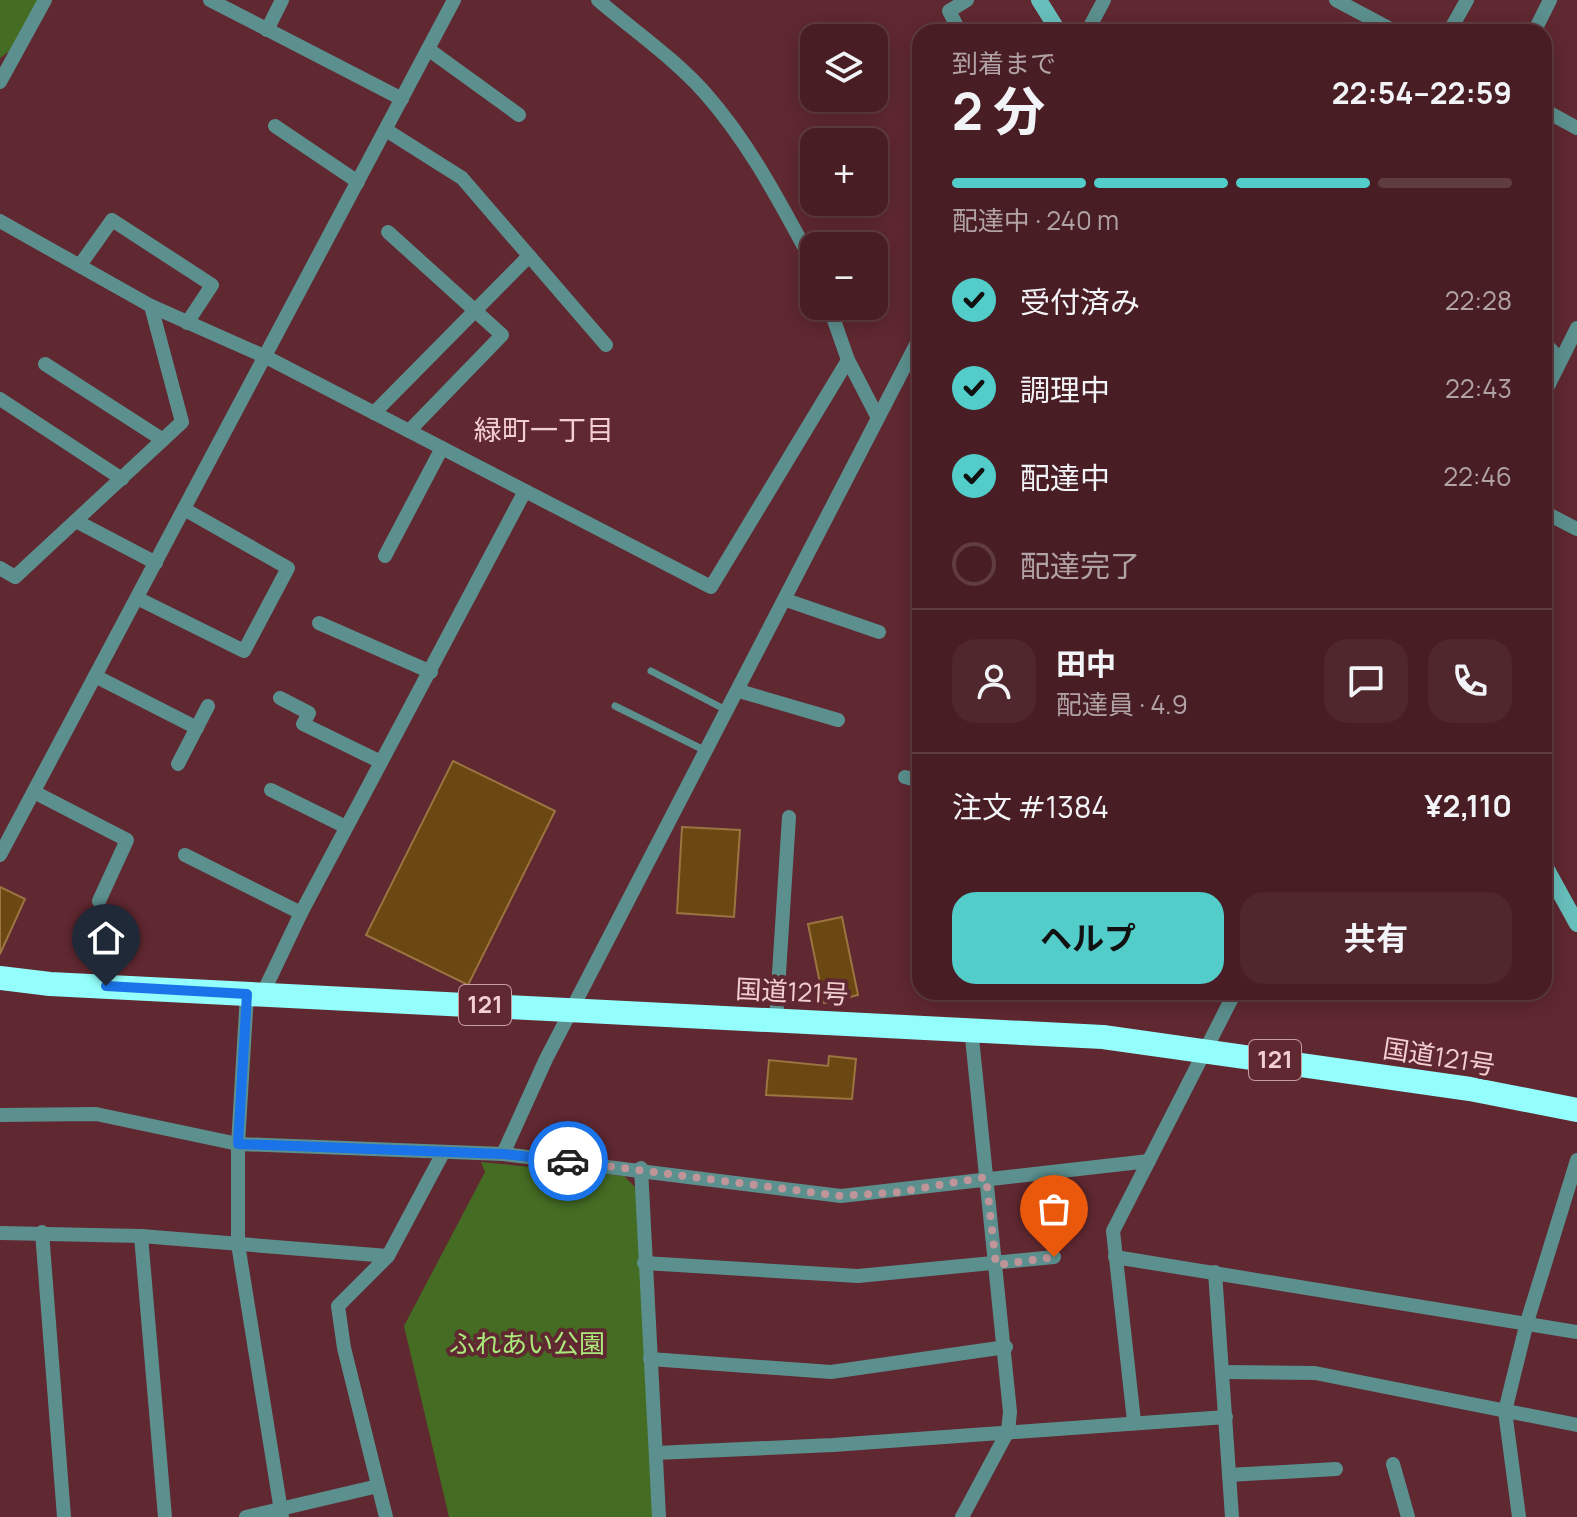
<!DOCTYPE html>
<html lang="ja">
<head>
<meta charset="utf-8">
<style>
  body { margin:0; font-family:Manrope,"Noto Sans JP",sans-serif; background:#4f272c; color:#f1f3f6; height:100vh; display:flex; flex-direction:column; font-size:30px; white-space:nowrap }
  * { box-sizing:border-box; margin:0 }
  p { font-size:26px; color:#b1a2a6 }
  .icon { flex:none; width:44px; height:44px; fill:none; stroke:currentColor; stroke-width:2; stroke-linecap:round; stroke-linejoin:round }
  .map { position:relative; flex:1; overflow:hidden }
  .details { position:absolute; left:912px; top:24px; width:640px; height:976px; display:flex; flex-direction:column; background:#481e24; border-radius:24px; box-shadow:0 4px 20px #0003,0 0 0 2px #603c41 }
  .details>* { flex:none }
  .controls { position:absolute; left:800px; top:24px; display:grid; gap:16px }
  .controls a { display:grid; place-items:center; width:88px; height:88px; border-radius:16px; background:#481e24; box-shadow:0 4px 20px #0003,0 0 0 2px #603c41; font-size:40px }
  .pin { position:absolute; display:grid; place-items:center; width:68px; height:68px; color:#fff; margin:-82px -34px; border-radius:50% 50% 50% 0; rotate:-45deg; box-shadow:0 0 8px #0007 }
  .pin .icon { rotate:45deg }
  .courier { position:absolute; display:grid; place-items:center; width:80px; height:80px; margin:-40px; border:6px solid #1a73e8; border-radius:50%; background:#fff; color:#222; box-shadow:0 2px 10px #0007 }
  .summary em { font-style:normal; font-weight:700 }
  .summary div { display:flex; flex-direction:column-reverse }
  .summary { display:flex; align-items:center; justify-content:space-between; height:136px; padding:0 40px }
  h1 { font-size:52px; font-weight:700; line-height:60px }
  .bar { display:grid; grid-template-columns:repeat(4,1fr); gap:12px 8px; align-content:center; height:96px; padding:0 40px }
  .bar i { height:10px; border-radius:6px; background:#603c41 }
  .bar .selected { background:#53cdca }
  .bar p { grid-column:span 4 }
  .line { display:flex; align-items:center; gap:20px; padding:0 40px; border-top:2px solid #603c41 }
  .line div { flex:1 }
  .round { display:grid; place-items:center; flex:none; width:84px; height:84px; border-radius:24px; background:#4f272c }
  ol { padding:0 40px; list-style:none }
  li { display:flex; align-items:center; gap:24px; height:88px }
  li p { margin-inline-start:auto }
  li .icon { padding:8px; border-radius:50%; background:#53cdca; color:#111; stroke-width:4 }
  li:last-child { color:#b1a2a6 }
  li i { width:44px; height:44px; border:4px solid #603c41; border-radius:50% }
  .cta { display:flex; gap:16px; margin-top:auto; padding:16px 40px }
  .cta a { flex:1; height:92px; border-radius:24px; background:#53cdca; color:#111; font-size:32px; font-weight:700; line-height:92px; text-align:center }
  .cta a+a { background:#4f272c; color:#f1f3f6 }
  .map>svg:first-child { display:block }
  .green { fill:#456c23 }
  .building { fill:#6b4811; stroke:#9a7441; stroke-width:2 }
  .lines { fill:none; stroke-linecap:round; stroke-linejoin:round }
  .lane { stroke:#5b908f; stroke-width:7 }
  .street { stroke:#5b908f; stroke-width:14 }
  .secondary { stroke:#67bfbc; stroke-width:16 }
  .highway { stroke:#93fefb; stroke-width:24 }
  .done { stroke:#c09599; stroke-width:8; stroke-dasharray:0 14.4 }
  .route { stroke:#1a73e8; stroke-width:10 }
  .labels { text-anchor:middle; stroke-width:8; stroke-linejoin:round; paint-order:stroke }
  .shield { fill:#602830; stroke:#c79da1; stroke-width:2 }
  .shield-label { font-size:24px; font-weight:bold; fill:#f3cfd1 }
  .street-label { font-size:26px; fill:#f3cfd1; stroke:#602830 }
  .park-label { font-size:26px; fill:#aae87a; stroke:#602830 }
  .neighbourhood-label { font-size:28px; fill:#f3cfd1; stroke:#602830 }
</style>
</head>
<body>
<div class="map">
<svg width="1577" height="1517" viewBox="0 0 1577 1517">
  <rect width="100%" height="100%" fill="#602830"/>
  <!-- green -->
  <g class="green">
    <path d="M0 0H39L10 51 0 58Z"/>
    <path d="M481 1162 624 1176 636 1188 653 1517H449L404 1326 485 1172Z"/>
  </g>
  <!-- building -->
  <g class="building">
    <path d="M453 761 555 811 468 985 366 935Z"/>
    <path d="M682 827 740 830 734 917 677 913Z"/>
    <path d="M0 887 25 899 0 954Z"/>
    <path d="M842 917 858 995 824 1003 808 924Z"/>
    <path d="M829 1056 856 1059 852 1099 766 1095 769 1060 828 1066Z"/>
  </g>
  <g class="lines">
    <!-- lane -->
    <g class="lane">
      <path d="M651 671 726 710"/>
      <path d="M615 706 706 751"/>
    </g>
    <!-- street -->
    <g class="street">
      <path d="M210 0 402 99"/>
      <path d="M598 0C633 30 675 59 705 93 751 145 781 205 814 265"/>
      <path d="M1336 0 1396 32"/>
      <path d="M267 30 282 0"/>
      <path d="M960 32 949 11 967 0"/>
      <path d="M1087 32 1104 0"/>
      <path d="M1449 32 1467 0"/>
      <path d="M1534 32 1550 0"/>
      <path d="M428 49 519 115"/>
      <path d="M0 82 45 0"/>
      <path d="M1544 110 1577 128"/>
      <path d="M275 126 358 182"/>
      <path d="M386 130 462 178 606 345"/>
      <path d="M0 221 151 306 266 357 711 587 848 360"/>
      <path d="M388 232 502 335 409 431"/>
      <path d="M80 265 112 220 212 285 187 323"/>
      <path d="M829 306 848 360 878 418"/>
      <path d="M1544 342 1560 360"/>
      <path d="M45 364 163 440"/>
      <path d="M1544 394 1577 328"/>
      <path d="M0 399 122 479"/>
      <path d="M374 413 529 256"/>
      <path d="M1544 512 1577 529"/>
      <path d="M76 521 156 563"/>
      <path d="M385 556 442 448"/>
      <path d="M0 568 15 577 182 422 151 306"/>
      <path d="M137 598 244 651 288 568 184 509"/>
      <path d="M786 600 879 632"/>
      <path d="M319 623 431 672"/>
      <path d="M95 676 197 728"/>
      <path d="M739 691 838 720"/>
      <path d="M280 698 309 713 303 724 381 762"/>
      <path d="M178 764 208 706"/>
      <path d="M905 777 920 781"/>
      <path d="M271 790 346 827"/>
      <path d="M34 792 127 840 99 901"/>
      <path d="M0 855 454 0"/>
      <path d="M185 855 301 913"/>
      <path d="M247 994 238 1144V1244L282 1517"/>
      <path d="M262 995 301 913 525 491"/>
      <path d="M776 1020 789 817"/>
      <path d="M0 1115 96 1114 238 1144 503 1154 841 1196 1149 1161"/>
      <path d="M503 1154 546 1059 920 337"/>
      <path d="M641 1168 659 1517"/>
      <path d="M42 1232 64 1517"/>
      <path d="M0 1233 141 1236 388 1256"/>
      <path d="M141 1236 165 1517"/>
      <path d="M1115 1257 1577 1332"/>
      <path d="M644 1263 858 1276 1054 1257"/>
      <path d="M1215 1272 1232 1517"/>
      <path d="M650 1359 831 1372 1006 1347"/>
      <path d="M1224 1372 1315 1373 1577 1425"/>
      <path d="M1134 1421 1113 1231 1235 992"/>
      <path d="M656 1453 833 1445 1226 1417"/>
      <path d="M1393 1464 1408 1517"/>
      <path d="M1229 1475 1336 1469"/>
      <path d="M246 1517 378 1486"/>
      <path d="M386 1517 344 1348 338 1306 388 1256 443 1153"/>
      <path d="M962 1517 1008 1431 1010 1412 971 1028"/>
      <path d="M1519 1517 1505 1411 1527 1322 1577 1160"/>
    </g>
    <!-- secondary -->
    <g class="secondary">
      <path d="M1039 0 1059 32"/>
      <path d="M1544 864 1577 924"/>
    </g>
    <!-- highway -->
    <path class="highway" d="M0 978 50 984 1103 1037 1470 1089 1577 1110"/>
  </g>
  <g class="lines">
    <!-- done -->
    <path class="done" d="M568 1161 841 1196 899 1192 986 1177 996 1265 1054 1257"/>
    <!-- route -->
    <path class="route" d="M106 986 247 994 238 1144 503 1154 568 1161"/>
  </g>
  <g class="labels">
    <!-- shield labels -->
    <g class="shield">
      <rect x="459" y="985" width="52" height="40" rx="6"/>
      <rect x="1249" y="1040" width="52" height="40" rx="6"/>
    </g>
    <g class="shield-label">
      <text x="485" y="1013">121</text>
      <text x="1275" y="1068">121</text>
    </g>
    <!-- street labels -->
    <g class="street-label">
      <text transform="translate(792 992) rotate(3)" y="9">国道121号</text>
      <text transform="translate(1439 1057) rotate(9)" y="9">国道121号</text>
    </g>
    <!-- park labels -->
    <g class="park-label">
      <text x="527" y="1353">ふれあい公園</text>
    </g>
    <!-- neighbourhood labels -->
    <g class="neighbourhood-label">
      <text x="544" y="440">緑町一丁目</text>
    </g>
  </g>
</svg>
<div class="controls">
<a><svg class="icon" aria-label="layers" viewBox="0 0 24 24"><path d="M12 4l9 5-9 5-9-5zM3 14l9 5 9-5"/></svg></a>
<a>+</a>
<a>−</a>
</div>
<div class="pin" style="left:1054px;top:1257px;background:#ea580c"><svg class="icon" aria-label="bag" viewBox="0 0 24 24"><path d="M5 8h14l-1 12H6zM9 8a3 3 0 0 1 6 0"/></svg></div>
<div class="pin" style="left:106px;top:986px;background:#1f2937"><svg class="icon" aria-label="home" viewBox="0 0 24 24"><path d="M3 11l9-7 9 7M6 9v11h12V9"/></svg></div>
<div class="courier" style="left:568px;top:1161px"><svg class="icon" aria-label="car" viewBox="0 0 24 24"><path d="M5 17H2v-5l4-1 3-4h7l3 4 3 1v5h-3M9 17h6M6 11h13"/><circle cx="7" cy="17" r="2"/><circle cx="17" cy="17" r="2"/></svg></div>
<section class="details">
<div class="summary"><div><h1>2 分</h1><p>到着まで</p></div><em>22:54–22:59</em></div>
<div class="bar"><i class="selected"></i><i class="selected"></i><i class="selected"></i><i></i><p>配達中 · 240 m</p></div>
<ol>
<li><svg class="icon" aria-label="check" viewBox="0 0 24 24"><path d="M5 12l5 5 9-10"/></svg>受付済み<p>22:28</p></li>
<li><svg class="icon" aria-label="check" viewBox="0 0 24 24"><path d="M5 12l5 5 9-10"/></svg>調理中<p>22:43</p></li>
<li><svg class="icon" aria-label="check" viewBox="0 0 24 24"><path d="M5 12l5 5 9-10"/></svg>配達中<p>22:46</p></li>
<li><i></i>配達完了</li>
</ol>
<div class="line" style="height:144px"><a class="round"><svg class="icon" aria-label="person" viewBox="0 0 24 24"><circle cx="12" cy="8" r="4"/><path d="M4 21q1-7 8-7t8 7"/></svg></a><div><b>田中</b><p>配達員 · 4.9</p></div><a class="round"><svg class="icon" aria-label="chat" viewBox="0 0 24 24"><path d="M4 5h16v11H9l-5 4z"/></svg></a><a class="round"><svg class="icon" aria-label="phone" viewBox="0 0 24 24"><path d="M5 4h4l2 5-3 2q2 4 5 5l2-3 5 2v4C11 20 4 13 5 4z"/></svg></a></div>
<div class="line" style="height:104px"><div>注文 #1384</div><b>¥2,110</b></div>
<div class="cta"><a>ヘルプ</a><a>共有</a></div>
</section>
</div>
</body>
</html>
